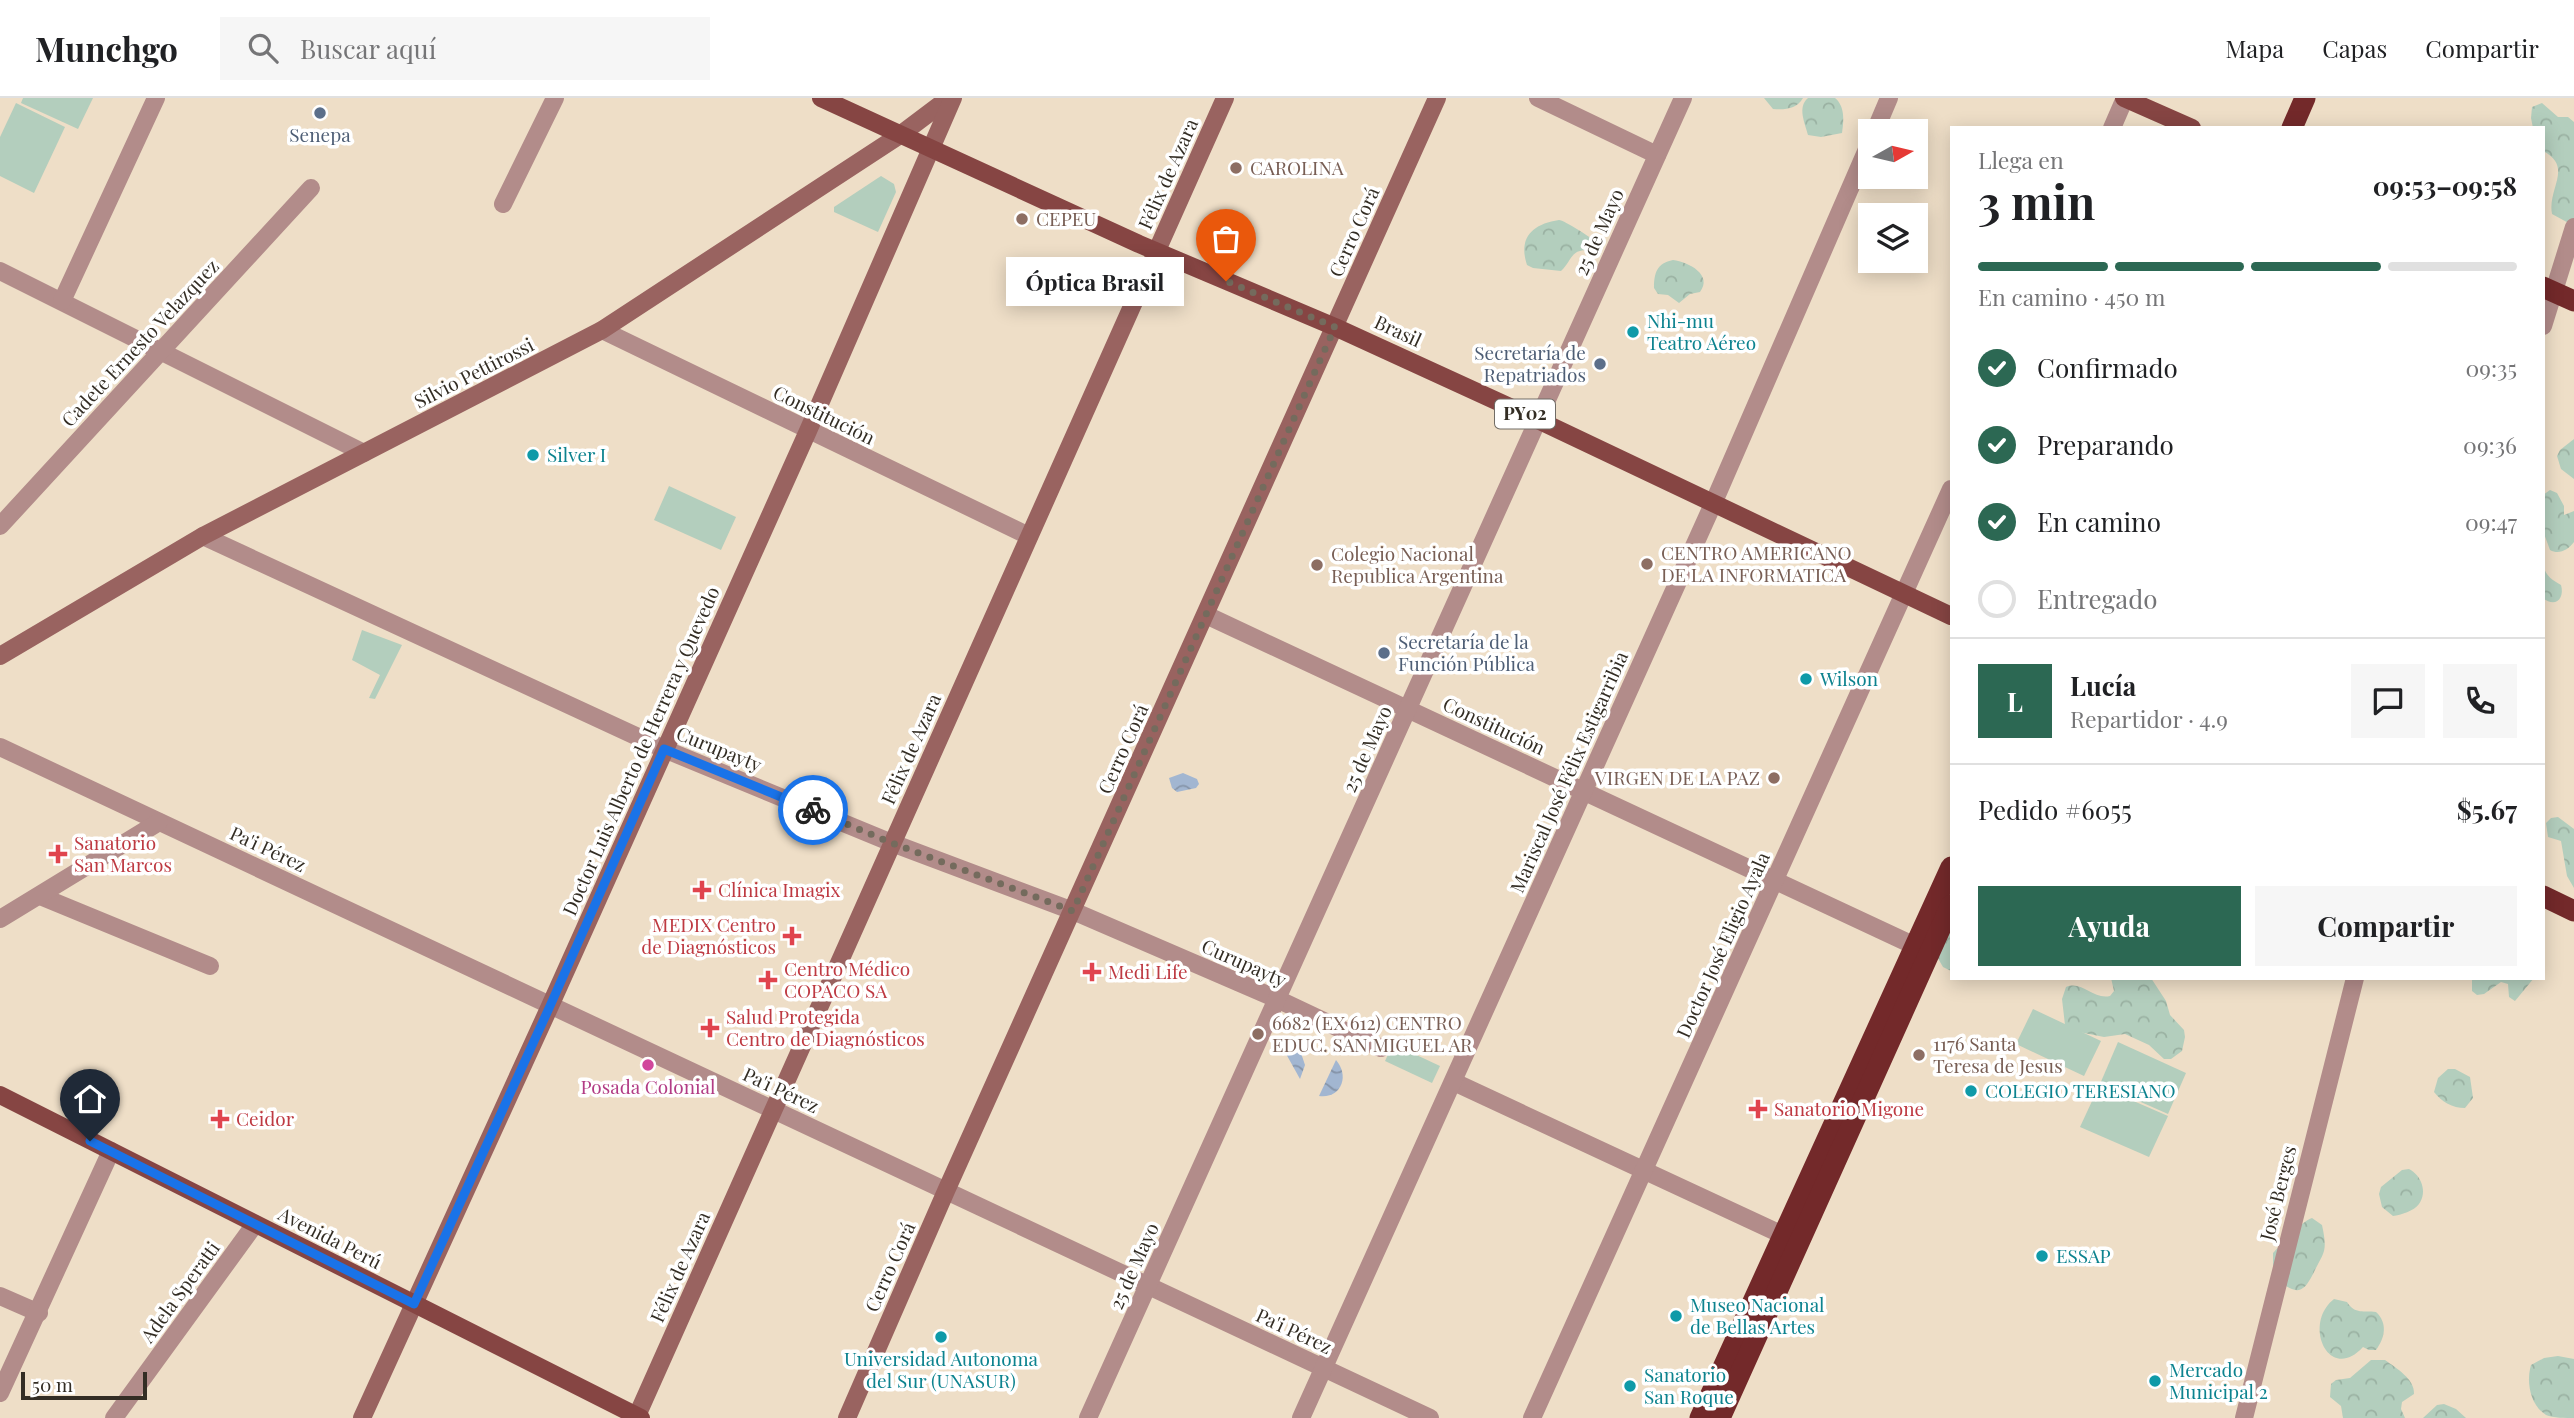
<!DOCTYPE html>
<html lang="es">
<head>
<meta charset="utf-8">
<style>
  body { margin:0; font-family:"Playfair Display",serif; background:#f6f6f6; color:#202124; height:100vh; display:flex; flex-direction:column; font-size:26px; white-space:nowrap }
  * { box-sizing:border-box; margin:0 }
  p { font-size:23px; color:#757577 }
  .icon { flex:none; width:38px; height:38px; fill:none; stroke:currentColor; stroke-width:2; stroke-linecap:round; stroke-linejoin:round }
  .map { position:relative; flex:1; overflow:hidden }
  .sheet { position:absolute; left:1950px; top:28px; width:595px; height:854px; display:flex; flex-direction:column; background:#fff; border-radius:0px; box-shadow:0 4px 18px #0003 }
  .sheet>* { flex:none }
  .needle { width:46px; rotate:82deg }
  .tools { position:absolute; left:1858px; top:21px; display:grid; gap:14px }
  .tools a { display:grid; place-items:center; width:70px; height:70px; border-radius:0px; background:#fff; box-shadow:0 4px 18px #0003; font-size:35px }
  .scale { position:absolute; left:21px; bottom:18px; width:126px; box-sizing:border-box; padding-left:7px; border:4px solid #332d24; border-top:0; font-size:19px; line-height:24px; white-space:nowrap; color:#332d24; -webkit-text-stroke:5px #fff; paint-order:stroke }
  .pin { position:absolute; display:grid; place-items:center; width:60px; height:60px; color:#fff; margin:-72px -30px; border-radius:50% 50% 50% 0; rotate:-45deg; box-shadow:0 0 7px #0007 }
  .pin .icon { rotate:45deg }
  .courier { position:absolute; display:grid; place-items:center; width:70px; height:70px; margin:-35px; border:5px solid #1a73e8; border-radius:50%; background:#fff; color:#222; box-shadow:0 2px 9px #0007 }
  .bubble { position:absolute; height:49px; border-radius:0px; background:#fff; box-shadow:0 4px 18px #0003; font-size:23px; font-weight:700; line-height:49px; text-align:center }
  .headline em { font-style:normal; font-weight:700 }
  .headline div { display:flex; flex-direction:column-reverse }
  .headline { display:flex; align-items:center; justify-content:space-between; height:119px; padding:0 28px }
  h1 { font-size:46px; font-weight:700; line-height:52px }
  .bar { display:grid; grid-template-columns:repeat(4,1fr); gap:10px 7px; align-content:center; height:84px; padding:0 28px }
  .bar i { height:9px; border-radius:5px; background:#e0e0e0 }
  .bar .on { background:#2c6853 }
  .bar p { grid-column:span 4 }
  .line { display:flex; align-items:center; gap:18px; padding:0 28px; border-top:2px solid #e0e0e0 }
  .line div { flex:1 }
  .round { display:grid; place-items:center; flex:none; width:74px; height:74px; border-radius:0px; background:#f6f6f6 }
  ol { padding:0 28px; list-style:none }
  li { display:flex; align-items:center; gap:21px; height:77px }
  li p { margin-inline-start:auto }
  li .icon { padding:7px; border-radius:50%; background:#2c6853; color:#fff; stroke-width:4 }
  li:last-child { color:#757577 }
  li i { width:38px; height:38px; border:4px solid #e0e0e0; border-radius:50% }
  .action { display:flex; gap:14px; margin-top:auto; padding:14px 28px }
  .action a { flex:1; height:80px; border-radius:0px; background:#2c6853; color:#fff; font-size:28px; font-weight:700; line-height:80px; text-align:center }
  .action a+a { background:#f6f6f6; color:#202124 }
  header { display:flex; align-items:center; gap:42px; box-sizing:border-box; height:98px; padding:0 35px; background:#fff; border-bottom:2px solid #e0e0e0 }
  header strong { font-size:33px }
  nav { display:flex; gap:38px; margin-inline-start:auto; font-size:24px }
  .search { width:490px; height:63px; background:#f6f6f6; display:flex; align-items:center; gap:18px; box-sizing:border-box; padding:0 24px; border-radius:0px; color:#757577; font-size:26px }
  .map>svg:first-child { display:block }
  .green { fill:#b3cebd }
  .forest { fill:url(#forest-crowns) }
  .water { fill:url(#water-waves) }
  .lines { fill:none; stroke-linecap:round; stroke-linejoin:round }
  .street { stroke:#b28c8a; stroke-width:18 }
  .secondary { stroke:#996360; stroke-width:18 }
  .primary { stroke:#864543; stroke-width:18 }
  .highway { stroke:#73292a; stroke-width:21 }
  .done { stroke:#746b5d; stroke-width:7; stroke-dasharray:0 12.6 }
  .route { stroke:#1a73e8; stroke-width:9 }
  .service-dot { fill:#5c6f8a; stroke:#fff; stroke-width:2.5 }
  .education-dot { fill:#8d6e63; stroke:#fff; stroke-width:2.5 }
  .culture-dot { fill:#0f9aa8; stroke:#fff; stroke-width:2.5 }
  .health-dot { fill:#e0444e; stroke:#fff; stroke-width:2.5 }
  .hotel-dot { fill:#d1479c; stroke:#fff; stroke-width:2.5 }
  .labels { text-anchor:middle; stroke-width:7; stroke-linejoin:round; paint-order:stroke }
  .shield { fill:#fff; stroke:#706c66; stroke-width:2 }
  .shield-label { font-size:18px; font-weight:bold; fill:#332d24 }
  .service-label { font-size:19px; fill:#4e5e75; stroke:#fff }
  .education-label { font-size:19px; fill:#785e54; stroke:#fff; text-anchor:start }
  .street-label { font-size:19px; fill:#332d24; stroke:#fff }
  .culture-label { font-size:19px; fill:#0d838f; stroke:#fff; text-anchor:start }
  .health-label { font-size:19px; fill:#be3a42; stroke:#fff; text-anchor:start }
  .hotel-label { font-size:19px; fill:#b23c85; stroke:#fff }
</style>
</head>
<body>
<header>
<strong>Munchgo</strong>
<div class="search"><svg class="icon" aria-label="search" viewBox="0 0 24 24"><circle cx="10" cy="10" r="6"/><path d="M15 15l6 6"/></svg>Buscar aquí</div>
<nav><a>Mapa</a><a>Capas</a><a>Compartir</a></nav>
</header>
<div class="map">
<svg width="2574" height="1320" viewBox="0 0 2574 1320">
  <defs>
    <pattern id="forest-crowns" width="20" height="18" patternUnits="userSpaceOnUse" patternTransform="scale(1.75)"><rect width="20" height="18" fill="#b3cebd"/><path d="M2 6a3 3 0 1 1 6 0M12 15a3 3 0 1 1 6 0" fill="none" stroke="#9ab1a2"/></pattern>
    <pattern id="water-waves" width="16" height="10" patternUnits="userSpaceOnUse" patternTransform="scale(1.75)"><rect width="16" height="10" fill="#a2b6d1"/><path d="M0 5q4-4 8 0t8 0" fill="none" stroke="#8594a9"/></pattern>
  </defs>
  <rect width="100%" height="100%" fill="#eedec7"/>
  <!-- green -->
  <g class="green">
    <path d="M23 0H93L78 31 21 5Z"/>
    <path d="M16 5 65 29 34 95 0 78V39Z"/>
    <path d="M881 78 894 86 896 94 878 134 834 114V109Z"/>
    <path d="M669 388 736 419 721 452 654 422Z"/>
    <path d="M362 532 402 547 375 601 369 600 380 577 352 562Z"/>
    <path d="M2033 911 2101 943 2084 978 2016 946Z"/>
    <path d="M2118 944 2186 975 2168 1016 2100 986Z"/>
    <path d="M1393 946 1440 968 1432 985 1385 963Z"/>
    <path d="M2099 988 2168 1018 2149 1059 2080 1029Z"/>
  </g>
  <!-- forest -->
  <g class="forest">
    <path d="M1764 0H1803C1797 11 1785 12 1773 11Z"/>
    <path d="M1808 0H1835C1845 8 1844 23 1842 35L1821 39 1808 37C1805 25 1797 9 1808 0Z"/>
    <path d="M2542 5 2558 19H2568L2574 24V128L2552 116C2547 91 2574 69 2543 53V30H2533L2531 20 2532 9Z"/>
    <path d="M1559 122C1564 122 1595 142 1599 146L1593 153C1570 149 1573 162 1561 173L1533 170 1527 167C1518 140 1532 126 1559 122Z"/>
    <path d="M1673 162C1689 164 1713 177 1700 194L1690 196 1679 205 1668 197 1658 196 1654 190C1654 175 1657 165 1673 162Z"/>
    <path d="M2574 341V381L2561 371 2557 358 2560 352Z"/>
    <path d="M2550 392 2557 395 2564 408V417L2574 413V444C2568 452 2559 457 2550 452L2543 433V397Z"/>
    <path d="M2543 467C2546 479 2553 482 2561 487 2565 501 2555 510 2543 500Z"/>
    <path d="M2558 719 2574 731V790L2567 778 2561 743 2548 739 2546 725 2551 720Z"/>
    <path d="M1951 823V873L1943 869 1936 857Z"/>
    <path d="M2111 880H2151L2166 903 2170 917 2184 932 2185 939 2182 953 2171 961H2164L2149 947 2125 936 2104 939 2069 932 2065 927 2062 901 2066 889C2082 882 2093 902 2110 898L2114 893Z"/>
    <path d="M2472 880H2534L2515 903 2509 899 2508 886 2501 884 2484 896 2477 897 2472 893Z"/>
    <path d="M2448 971H2455L2470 979 2473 1000 2465 1010C2452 1010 2442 1004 2434 994L2438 980Z"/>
    <path d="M2409 1071C2421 1077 2428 1094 2419 1106 2414 1113 2401 1117 2393 1118L2382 1109 2379 1096 2381 1089 2402 1072Z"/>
    <path d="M2312 1120 2322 1127C2328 1155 2324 1153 2313 1176 2302 1198 2295 1195 2277 1182L2273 1169V1155C2280 1147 2302 1123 2312 1120Z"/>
    <path d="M2334 1201 2347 1204C2355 1217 2364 1212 2376 1214 2388 1225 2385 1240 2376 1252H2369L2363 1249C2329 1286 2302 1226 2334 1201Z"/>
    <path d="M2558 1258 2574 1261V1320C2566 1320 2553 1320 2546 1317 2530 1307 2526 1284 2531 1267L2544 1260Z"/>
    <path d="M2371 1262H2385C2396 1270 2415 1281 2414 1296L2402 1304 2401 1311 2405 1320H2343L2341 1308 2330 1299 2331 1286 2336 1282 2350 1280Z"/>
    <path d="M2444 1306 2456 1311 2466 1320H2423L2437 1307Z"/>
  </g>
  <!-- water -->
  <g class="water">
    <path d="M1183 675 1197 681 1199 686 1196 690 1177 694 1172 690 1169 680Z"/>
    <path d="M1295 948 1299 949 1305 967 1300 981 1285 954 1287 951Z"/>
    <path d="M1336 962C1350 978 1341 1001 1319 998Z"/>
  </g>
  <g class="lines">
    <!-- street -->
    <g class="street">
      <path d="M1538 0 1657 57"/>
      <path d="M2112 30 2125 0"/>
      <path d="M1875 33 1889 0"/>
      <path d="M503 106 555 0"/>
      <path d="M0 173 364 355"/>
      <path d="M62 203 156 0"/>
      <path d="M2543 228 2574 129"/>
      <path d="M602 232 1029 438"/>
      <path d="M0 428 311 90"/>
      <path d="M203 438 664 651 892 745 1073 813 1277 901 1381 950"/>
      <path d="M1206 517 1915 848"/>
      <path d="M0 649 1430 1320"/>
      <path d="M40 798 210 868"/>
      <path d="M0 821 159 724"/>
      <path d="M1454 984 1783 1137"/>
      <path d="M0 1198 39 1215"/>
      <path d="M0 1295 111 1053"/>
      <path d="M114 1320 255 1126"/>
      <path d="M1088 1320 1683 0"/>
      <path d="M1301 1320 1713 406 1871 42"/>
      <path d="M1532 1320 1951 391"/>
      <path d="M2244 1320 2355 880"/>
    </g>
    <!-- secondary -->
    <g class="secondary">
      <path d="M0 558 203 438 602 232 900 37 949 0"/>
      <path d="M362 1320 550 908 808 333 953 0"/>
      <path d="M636 1320 1225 0"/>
      <path d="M847 1320 946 1093 1437 0"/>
    </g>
    <!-- primary -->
    <g class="primary">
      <path d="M821 0 1139 146 1335 229 1538 322 1951 518"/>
      <path d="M2124 0 2192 30"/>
      <path d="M0 997 641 1320"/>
    </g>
    <!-- highway -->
    <g class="highway">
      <path d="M2292 30 2305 0"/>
      <path d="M2543 189 2574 203"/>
      <path d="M2543 798 2574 813"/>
      <path d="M1700 1320 1951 769"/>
      <path d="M1720 1320 1951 807"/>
    </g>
  </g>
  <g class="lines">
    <!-- done -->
    <path class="done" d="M813 712 892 745 1073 813 1335 229 1226 183"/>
    <!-- route -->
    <path class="route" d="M90 1043 414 1206 550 908 664 651 813 712"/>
  </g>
  <!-- markers -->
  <g class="service-dot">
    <circle cx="320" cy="15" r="7"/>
    <circle cx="1600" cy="266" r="7"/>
    <circle cx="1384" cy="555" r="7"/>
  </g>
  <g class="education-dot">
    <circle cx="1236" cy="70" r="7"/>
    <circle cx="1022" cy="121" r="7"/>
    <circle cx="1647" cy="466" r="7"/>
    <circle cx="1317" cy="467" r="7"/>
    <circle cx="1774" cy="680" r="7"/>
    <circle cx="1258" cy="936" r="7"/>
    <circle cx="1919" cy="957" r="7"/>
  </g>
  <g class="culture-dot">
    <circle cx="1633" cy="234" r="7"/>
    <circle cx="533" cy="357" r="7"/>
    <circle cx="1806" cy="581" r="7"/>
    <circle cx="1971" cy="993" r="7"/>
    <circle cx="2042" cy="1158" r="7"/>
    <circle cx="1676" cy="1218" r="7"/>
    <circle cx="941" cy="1239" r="7"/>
    <circle cx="2155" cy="1283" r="7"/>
    <circle cx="1630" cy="1288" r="7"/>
  </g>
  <g class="health-dot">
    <path d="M54.5 745.5h7v7h7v7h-7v7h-7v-7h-7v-7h7z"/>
    <path d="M698.5 781.5h7v7h7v7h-7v7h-7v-7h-7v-7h7z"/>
    <path d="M788.5 827.5h7v7h7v7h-7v7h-7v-7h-7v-7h7z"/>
    <path d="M1088.5 863.5h7v7h7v7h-7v7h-7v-7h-7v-7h7z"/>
    <path d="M764.5 871.5h7v7h7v7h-7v7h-7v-7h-7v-7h7z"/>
    <path d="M706.5 919.5h7v7h7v7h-7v7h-7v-7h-7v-7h7z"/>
    <path d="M1754.5 1000.5h7v7h7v7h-7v7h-7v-7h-7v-7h7z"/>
    <path d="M216.5 1010.5h7v7h7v7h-7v7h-7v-7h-7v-7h7z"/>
  </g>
  <circle class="hotel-dot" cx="648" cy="967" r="7"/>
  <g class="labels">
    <!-- shield labels -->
    <rect class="shield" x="1495" y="301.5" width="60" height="29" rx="5"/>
    <g class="shield-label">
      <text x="1525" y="322">PY02</text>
    </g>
    <!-- service labels -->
    <g class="service-label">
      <text x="320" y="44">Senepa</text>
      <text x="1586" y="262" text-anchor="end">Secretaría de<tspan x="1586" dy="22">Repatriados</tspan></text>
      <text x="1398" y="551" text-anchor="start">Secretaría de la<tspan x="1398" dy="22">Función Pública</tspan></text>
    </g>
    <!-- education labels -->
    <g class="education-label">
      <text x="1250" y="77">CAROLINA</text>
      <text x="1036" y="128">CEPEU</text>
      <text x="1661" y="462">CENTRO AMERICANO<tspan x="1661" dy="22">DE LA INFORMATICA</tspan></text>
      <text x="1331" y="463">Colegio Nacional<tspan x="1331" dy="22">Republica Argentina</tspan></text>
      <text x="1760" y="687" text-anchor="end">VIRGEN DE LA PAZ</text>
      <text x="1272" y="932">6682 (EX 612) CENTRO<tspan x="1272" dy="22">EDUC. SAN MIGUEL AR</tspan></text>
      <text x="1933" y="953">1176 Santa<tspan x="1933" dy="22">Teresa de Jesus</tspan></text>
    </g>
    <!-- street labels -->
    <g class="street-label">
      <text transform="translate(1168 76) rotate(-66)" y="7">Félix de Azara</text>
      <text transform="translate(1354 134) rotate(-66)" y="7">Cerro Corá</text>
      <text transform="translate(1599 134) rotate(-66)" y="7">25 de Mayo</text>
      <text transform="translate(1398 233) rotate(25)" y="7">Brasil</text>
      <text transform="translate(140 245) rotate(-47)" y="7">Cadete Ernesto Velazquez</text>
      <text transform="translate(474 275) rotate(-27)" y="7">Silvio Pettirossi</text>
      <text transform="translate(824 317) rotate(26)" y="7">Constitución</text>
      <text transform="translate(1494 628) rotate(25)" y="7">Constitución</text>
      <text transform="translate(719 651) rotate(22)" y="7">Curupayty</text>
      <text transform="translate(911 651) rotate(-66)" y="7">Félix de Azara</text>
      <text transform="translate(1123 651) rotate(-66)" y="7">Cerro Corá</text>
      <text transform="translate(1367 651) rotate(-66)" y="7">25 de Mayo</text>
      <text transform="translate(641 653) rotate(-66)" y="7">Doctor Luis Alberto de Herrera y Quevedo</text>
      <text transform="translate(1569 674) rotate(-66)" y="7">Mariscal José Félix Estigarribia</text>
      <text transform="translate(268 751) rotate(25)" y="7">Pa'i Pérez</text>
      <text transform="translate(1723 847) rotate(-66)" y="7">Doctor José Eligio Ayala</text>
      <text transform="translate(1244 865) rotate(24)" y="7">Curupayty</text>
      <text transform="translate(781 992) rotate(25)" y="7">Pa'i Pérez</text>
      <text transform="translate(2278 1095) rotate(-76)" y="7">José Berges</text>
      <text transform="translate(330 1140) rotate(27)" y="7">Avenida Perú</text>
      <text transform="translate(1134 1168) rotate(-66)" y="7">25 de Mayo</text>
      <text transform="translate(680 1169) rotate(-66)" y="7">Félix de Azara</text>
      <text transform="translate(890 1169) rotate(-66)" y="7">Cerro Corá</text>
      <text transform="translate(180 1194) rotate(-54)" y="7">Adela Speratti</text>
      <text transform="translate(1294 1233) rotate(25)" y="7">Pa'i Pérez</text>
    </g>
    <!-- culture labels -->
    <g class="culture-label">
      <text x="1647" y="230">Nhi-mu<tspan x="1647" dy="22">Teatro Aéreo</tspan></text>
      <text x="547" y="364">Silver I</text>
      <text x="1820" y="588">Wilson</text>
      <text x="1985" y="1000">COLEGIO TERESIANO</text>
      <text x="2056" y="1165">ESSAP</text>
      <text x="1690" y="1214">Museo Nacional<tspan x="1690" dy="22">de Bellas Artes</tspan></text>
      <text x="941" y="1268" text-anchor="middle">Universidad Autonoma<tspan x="941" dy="22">del Sur (UNASUR)</tspan></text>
      <text x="2169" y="1279">Mercado<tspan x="2169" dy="22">Municipal 2</tspan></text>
      <text x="1644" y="1284">Sanatorio<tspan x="1644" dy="22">San Roque</tspan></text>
    </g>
    <!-- health labels -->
    <g class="health-label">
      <text x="74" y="752">Sanatorio<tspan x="74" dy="22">San Marcos</tspan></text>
      <text x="718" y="799">Clínica Imagix</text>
      <text x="776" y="834" text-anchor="end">MEDIX Centro<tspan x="776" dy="22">de Diagnósticos</tspan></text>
      <text x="784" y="878">Centro Médico<tspan x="784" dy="22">COPACO SA</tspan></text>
      <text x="1108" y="881">Medi Life</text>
      <text x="726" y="926">Salud Protegida<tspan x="726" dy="22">Centro de Diagnósticos</tspan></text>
      <text x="1774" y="1018">Sanatorio Migone</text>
      <text x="236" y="1028">Ceidor</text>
    </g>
    <!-- hotel labels -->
    <g class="hotel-label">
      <text x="648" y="996">Posada Colonial</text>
    </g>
  </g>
</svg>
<div class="tools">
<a><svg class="needle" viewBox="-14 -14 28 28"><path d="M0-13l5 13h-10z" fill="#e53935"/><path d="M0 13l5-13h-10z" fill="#757577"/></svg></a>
<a><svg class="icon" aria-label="layers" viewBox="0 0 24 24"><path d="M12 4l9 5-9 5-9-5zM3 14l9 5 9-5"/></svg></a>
</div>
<div class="scale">50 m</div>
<div class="pin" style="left:1226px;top:183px;background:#ea580c"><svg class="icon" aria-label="bag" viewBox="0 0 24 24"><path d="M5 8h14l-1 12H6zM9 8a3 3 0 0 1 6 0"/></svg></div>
<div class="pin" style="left:90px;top:1043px;background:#1f2937"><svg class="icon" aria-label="home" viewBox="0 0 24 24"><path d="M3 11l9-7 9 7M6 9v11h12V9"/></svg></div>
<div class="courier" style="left:813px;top:712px"><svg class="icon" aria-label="bike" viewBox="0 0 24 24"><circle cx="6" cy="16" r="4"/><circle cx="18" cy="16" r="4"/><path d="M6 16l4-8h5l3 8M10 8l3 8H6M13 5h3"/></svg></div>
<div class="bubble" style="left:1006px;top:159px;width:178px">Óptica Brasil</div>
<section class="sheet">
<div class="headline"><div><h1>3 min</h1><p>Llega en</p></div><em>09:53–09:58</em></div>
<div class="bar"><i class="on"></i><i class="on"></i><i class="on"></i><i></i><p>En camino · 450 m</p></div>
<ol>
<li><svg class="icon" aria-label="check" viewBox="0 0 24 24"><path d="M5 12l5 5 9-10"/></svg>Confirmado<p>09:35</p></li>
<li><svg class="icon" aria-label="check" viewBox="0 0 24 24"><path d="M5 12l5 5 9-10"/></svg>Preparando<p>09:36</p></li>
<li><svg class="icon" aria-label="check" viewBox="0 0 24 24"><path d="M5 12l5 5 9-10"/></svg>En camino<p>09:47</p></li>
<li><i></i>Entregado</li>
</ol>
<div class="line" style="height:126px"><b class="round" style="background:#2c6853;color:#fff">L</b><div><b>Lucía</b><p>Repartidor · 4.9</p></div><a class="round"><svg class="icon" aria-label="chat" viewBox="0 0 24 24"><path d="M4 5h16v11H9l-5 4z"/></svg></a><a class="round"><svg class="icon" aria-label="phone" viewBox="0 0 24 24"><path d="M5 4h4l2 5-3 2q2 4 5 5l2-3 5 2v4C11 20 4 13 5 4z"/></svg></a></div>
<div class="line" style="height:91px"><div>Pedido #6055</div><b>$5.67</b></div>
<div class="action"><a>Ayuda</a><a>Compartir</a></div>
</section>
</div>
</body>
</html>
